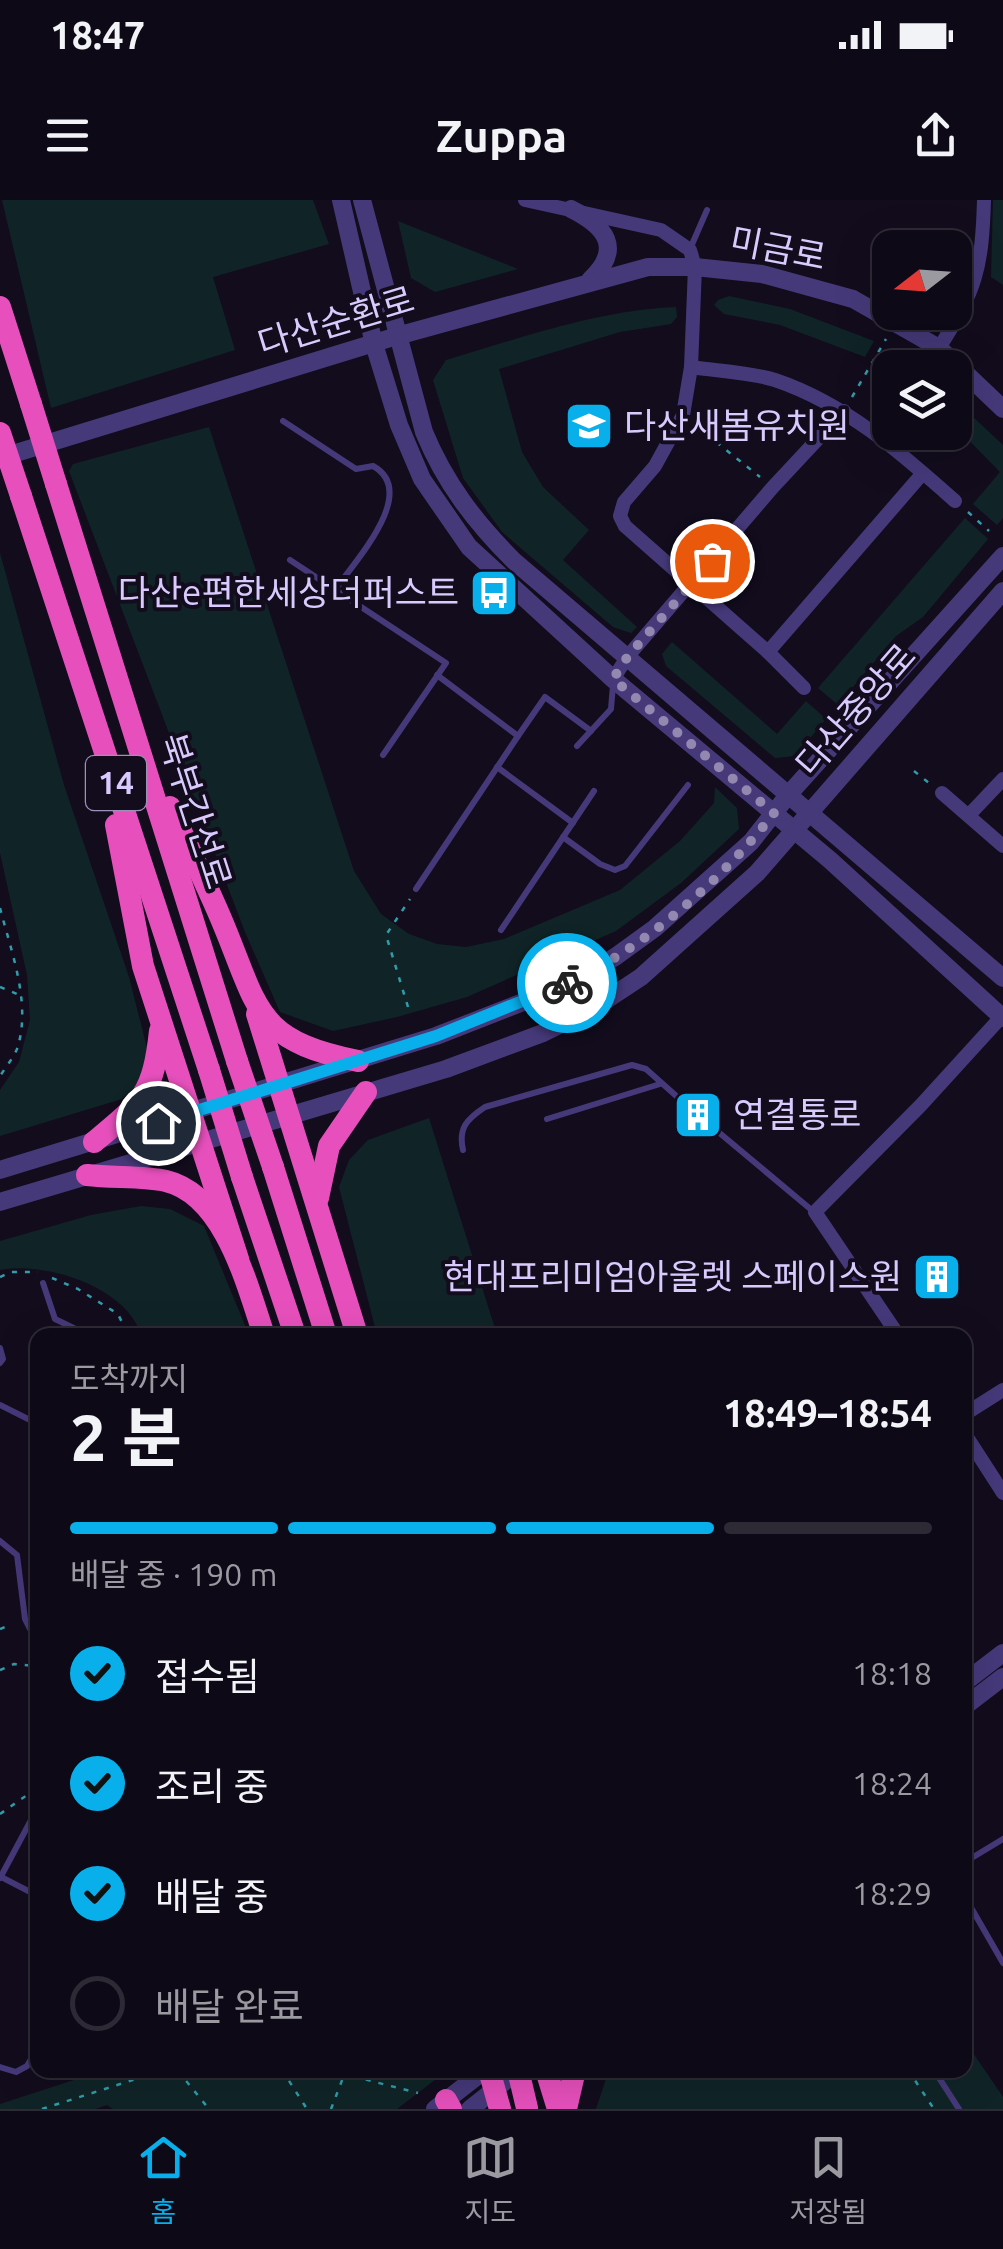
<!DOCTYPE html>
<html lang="ko">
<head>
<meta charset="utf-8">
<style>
  body { margin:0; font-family:Ubuntu,"Noto Sans KR",sans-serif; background:#1c1723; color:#f1f3f6; height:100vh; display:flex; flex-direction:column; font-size:38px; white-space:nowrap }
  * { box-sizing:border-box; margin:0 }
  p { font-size:32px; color:#9b9aa1 }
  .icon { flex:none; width:55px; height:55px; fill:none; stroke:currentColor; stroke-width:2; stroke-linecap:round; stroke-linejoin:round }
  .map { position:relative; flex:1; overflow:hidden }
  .panel { position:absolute; left:30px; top:1128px; width:942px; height:750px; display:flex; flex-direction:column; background:#0e0916; border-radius:20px; box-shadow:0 10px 40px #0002,0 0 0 2px #2e2a35 }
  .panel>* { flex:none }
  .needle { width:65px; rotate:253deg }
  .tools { position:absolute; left:872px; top:30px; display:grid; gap:20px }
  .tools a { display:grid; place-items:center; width:100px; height:100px; border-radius:20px; background:#0e0916; box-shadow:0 10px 40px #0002,0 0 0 2px #2e2a35; font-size:50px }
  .pin { position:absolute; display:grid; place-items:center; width:85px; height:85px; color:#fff; margin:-42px; border:5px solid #fff; border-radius:50%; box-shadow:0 2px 10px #0007 }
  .courier { position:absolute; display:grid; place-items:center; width:100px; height:100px; margin:-50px; border:8px solid #09afea; border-radius:50%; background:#fff; color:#222; box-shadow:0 2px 12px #0007 }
  .summary em { font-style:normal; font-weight:700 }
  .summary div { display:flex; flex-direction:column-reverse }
  .summary { display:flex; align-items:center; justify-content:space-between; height:170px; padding:0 40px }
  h1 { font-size:65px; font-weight:700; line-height:75px }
  .bar { display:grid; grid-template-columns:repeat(4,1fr); gap:15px 10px; align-content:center; height:120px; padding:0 40px }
  .bar i { height:12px; border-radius:8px; background:#2e2a35 }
  .bar .selected { background:#09afea }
  .bar p { grid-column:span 4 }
  ol { padding:0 40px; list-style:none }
  li { display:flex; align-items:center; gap:30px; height:110px }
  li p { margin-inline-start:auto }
  li .icon { padding:10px; border-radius:50%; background:#09afea; color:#111; stroke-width:4 }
  li:last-child { color:#9b9aa1 }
  li i { width:55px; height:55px; border:5px solid #2e2a35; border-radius:50% }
  .status { display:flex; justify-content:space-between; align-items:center; height:70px; padding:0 50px; background:#0e0916; direction:ltr }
  .status svg { height:28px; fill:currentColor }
  header { display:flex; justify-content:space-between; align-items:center; height:130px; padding:0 40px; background:#0e0916; font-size:45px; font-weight:700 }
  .tabs { display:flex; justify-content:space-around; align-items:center; height:140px; border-top:2px solid #2e2a35; background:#0e0916; font-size:28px; color:#9b9aa1 }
  .tabs a { display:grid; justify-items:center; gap:5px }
  .tabs .selected { color:#09afea }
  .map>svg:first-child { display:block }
  .green { fill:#102427 }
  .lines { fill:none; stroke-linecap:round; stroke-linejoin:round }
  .path { stroke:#329daa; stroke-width:2.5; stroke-dasharray:5 8; stroke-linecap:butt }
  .service { stroke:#46397a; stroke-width:6 }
  .minor { stroke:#46397a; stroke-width:14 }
  .tertiary { stroke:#46397a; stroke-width:18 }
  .trunk { stroke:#e750bc; stroke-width:22 }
  .trunk-bridge { stroke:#e750bc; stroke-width:22 }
  .done { stroke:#9388af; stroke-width:10; stroke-dasharray:0 18 }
  .route { stroke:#09afea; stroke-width:12 }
  .labels { text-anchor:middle; stroke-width:8; stroke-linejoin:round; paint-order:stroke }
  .shield { fill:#120c1d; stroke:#9d91ba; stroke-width:2.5 }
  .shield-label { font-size:32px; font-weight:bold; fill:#d8cafd }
  .street-label { font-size:35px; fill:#d8cafd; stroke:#120c1d }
  .poi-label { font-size:35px; fill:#d8cafd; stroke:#120c1d; text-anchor:start }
</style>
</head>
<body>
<div class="status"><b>18:47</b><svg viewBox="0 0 49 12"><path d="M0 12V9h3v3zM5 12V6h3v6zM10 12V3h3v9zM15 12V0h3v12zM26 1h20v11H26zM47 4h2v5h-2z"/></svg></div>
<header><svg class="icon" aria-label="menu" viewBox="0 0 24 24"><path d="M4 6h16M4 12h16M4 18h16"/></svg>Zuppa<svg class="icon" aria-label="share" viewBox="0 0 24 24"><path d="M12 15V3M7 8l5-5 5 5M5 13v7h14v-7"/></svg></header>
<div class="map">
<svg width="1003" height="1909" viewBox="0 0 1003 1909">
  <rect width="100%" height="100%" fill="#120c1d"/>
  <!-- green -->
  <g class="green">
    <path d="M2 0H313L329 44 213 77 235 150 51 208Z"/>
    <path d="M993 0H1003V85L991 77Z"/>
    <path d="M398 21 518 69 435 92 411 78Z"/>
    <path d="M729 96 790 109 874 141 865 157 780 125 724 114 714 105 718 100Z"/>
    <path d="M676 107 677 117 671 124 620 132 499 169 522 252 543 287 589 330 563 360 637 427 631 433 613 427 502 332 463 278 433 180 446 160C521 138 598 110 676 107Z"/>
    <path d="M955 200 1003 245V318L997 325 973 304 1000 272 955 226Z"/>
    <path d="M209 227 354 671 381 714 409 734 437 744 466 747 504 739 620 690 680 641 714 603 715 587 737 608 739 629 681 683 616 731 467 797 397 817 333 831 280 812 245 732 69 271 73 264Z"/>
    <path d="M965 318 988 339 923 417 896 436 838 505 818 488Z"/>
    <path d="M0 353 64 585 129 777 147 848 143 880 122 899 0 936V890L19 862 30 820 27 775 0 653Z"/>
    <path d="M672 442 777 534 806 501 826 519 795 556 775 558 666 466 662 454Z"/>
    <path d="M429 918 497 1135H377L339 987 349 960 368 940Z"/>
    <path d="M141 1006 170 1009 204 1026 249 1135H141C127 1087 45 1061 0 1070V1041L91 1015Z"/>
    <path d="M965 1841 1003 1897V1909H596L609 1870H965Z"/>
    <path d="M89 1870H448L397 1909H113L107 1905 95 1909H0V1904L80 1878Z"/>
  </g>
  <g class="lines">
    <!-- path -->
    <g class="path">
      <path d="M852 197 886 139"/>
      <path d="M696 226 760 277"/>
      <path d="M968 312 989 331"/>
      <path d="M914 571 929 583"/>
      <path d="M0 708C11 751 32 805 17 849 13 858 6 867 0 876"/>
      <path d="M0 787 17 794"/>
      <path d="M408 807 386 735 410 699"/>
      <path d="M0 1077 11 1072H38"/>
      <path d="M52 1078 78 1089 118 1114 128 1135"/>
      <path d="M0 1429 12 1424"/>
      <path d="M0 1470 14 1464 34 1466 38 1471"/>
      <path d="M0 1614 27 1595 38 1576"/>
      <path d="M282 1870 307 1909"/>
      <path d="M328 1870 418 1893"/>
      <path d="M908 1870 934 1909"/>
      <path d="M178 1871 209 1909"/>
      <path d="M42 1909 136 1879 187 1870"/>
      <path d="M331 1909 346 1870"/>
    </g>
    <!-- service -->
    <g class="service">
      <path d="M690 49 707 10"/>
      <path d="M283 221 356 269 373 266C420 292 354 362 335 390"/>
      <path d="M290 360 446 463 383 555"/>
      <path d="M518 536 545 497 591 531"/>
      <path d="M577 546 611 509 613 485"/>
      <path d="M497 567 573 623"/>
      <path d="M563 637 600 664 615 670 625 666 688 585"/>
      <path d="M416 689 518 536 437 475"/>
      <path d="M501 730 594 591"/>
      <path d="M547 919 660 884"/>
      <path d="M704 920 814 1012"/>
      <path d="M463 950C458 928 467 919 485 907L632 865 646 869 692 910"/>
      <path d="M43 1083 55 1119 88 1135"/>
      <path d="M0 1148 3 1159 0 1163"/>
      <path d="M0 1205 38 1224"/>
      <path d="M0 1341 17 1355 25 1419 38 1444"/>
      <path d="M965 1662 1003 1639"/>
      <path d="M1 1677 38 1696"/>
      <path d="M0 1678 38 1607"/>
      <path d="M965 1697 1003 1763"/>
      <path d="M0 1867 16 1872 27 1866 38 1847"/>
      <path d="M934 1870 959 1909"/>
    </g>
    <!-- minor -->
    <g class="minor">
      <path d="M525 0 661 30 690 50 695 67 691 167 683 215 655 266 624 302 620 316 625 326 768 452 923 273"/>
      <path d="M939 148C976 90 982 69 984 0"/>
      <path d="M691 167C718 171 749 172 775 180 846 204 900 252 955 301"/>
      <path d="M768 452 804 488"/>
      <path d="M613 479 628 456 773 287 844 211"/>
      <path d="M942 593 1003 646"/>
      <path d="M969 615 1003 579"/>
      <path d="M898 1135 815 1012 921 905 1003 815"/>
      <path d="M965 1214 1003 1190"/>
      <path d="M965 1234 1003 1293"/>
    </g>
    <!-- tertiary -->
    <g class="tertiary">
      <path d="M341 0 374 144 399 225 422 279 469 347 613 479 830 660 1003 818"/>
      <path d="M362 0 424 232C445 283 475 322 514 361L1003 778"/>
      <path d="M571 9C605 26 624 48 590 80"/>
      <path d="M0 258 397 136 648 67H695L762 74 853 99 939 148 1003 209"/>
      <path d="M0 970 436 836 541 795 580 778 615 757 655 728 751 642 789 594 1003 356"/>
      <path d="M0 1002 446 869 543 833 594 808 641 777 757 673 1003 391"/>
      <path d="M965 1482 1003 1453"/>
      <path d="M965 1506 1003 1477"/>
      <path d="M435 1909 485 1870"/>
      <path d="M470 1909 519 1870"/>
    </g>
    <!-- trunk -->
    <g class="trunk">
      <path d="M0 107 31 204"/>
      <path d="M56 284 237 861"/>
      <path d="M21 296 209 870"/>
      <path d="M170 607C187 645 206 683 222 721 259 809 254 840 358 861"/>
      <path d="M116 625 143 766 238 1059"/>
      <path d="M257 814 357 1135"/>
      <path d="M94 942C142 902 153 895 160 831"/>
      <path d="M273 967 326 1135"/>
      <path d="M87 975C111 978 145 976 166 981 225 995 247 1085 264 1135"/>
      <path d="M242 977 295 1135"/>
      <path d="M318 998 329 946 366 892"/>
      <path d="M546 1870 558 1909"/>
      <path d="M446 1900 451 1909"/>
      <path d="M566 1909 575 1870"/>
    </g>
    <!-- trunk-bridge -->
    <g class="trunk-bridge">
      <path d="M31 204 56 284"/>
      <path d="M0 233 21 296"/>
      <path d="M237 861 273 967"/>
      <path d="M209 870 242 977"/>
      <path d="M489 1870 500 1909"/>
      <path d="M518 1870 527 1908"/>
    </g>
  </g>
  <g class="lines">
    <!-- done -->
    <path class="done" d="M567 783C643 750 724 678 774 613L613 479 628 456 712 361"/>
    <!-- route -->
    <path class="route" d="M158 923 436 836 567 783"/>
  </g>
  <!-- icons -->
  <defs>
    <g id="school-square" transform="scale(2.5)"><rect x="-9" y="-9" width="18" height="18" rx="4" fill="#09afea" stroke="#120c1d"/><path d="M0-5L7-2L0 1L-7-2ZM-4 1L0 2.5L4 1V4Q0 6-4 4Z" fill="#fff"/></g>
    <g id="bus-square" transform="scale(2.5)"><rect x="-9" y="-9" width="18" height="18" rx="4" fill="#09afea" stroke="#120c1d"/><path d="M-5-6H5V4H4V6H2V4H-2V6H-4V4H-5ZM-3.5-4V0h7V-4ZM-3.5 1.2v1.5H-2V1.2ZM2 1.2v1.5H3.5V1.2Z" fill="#fff"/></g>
    <g id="building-square" transform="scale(2.5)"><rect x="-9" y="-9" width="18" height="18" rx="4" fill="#09afea" stroke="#120c1d"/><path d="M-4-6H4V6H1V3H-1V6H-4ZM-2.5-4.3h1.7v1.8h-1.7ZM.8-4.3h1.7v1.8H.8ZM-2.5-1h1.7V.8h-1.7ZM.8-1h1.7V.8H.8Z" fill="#fff"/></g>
  </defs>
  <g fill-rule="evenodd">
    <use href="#school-square" x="589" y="226"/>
    <use href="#bus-square" x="494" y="393"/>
    <use href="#building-square" x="698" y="915"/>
    <use href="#building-square" x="937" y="1077"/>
  </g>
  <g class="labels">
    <!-- shield labels -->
    <rect class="shield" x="86" y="556" width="60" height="54" rx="8"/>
    <g class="shield-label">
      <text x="116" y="594">14</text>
    </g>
    <!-- street labels -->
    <g class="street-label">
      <text transform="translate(778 49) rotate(11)" y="12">미금로</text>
      <text transform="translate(336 122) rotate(-17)" y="12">다산순환로</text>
      <text transform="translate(856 510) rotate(-49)" y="12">다산중앙로</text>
      <text transform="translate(195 611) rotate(72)" y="12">북부간선로</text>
    </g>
    <!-- poi labels -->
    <g class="poi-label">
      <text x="624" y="238">다산새봄유치원</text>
      <text x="459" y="405" text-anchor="end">다산e편한세상더퍼스트</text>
      <text x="733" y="927">연결통로</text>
      <text x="902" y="1089" text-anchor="end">현대프리미엄아울렛 스페이스원</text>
    </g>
  </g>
</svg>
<div class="tools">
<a><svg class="needle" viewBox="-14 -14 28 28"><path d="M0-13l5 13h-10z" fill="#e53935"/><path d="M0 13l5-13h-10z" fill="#9b9aa1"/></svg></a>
<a><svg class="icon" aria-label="layers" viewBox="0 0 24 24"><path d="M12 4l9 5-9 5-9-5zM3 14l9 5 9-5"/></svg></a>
</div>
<div class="pin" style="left:712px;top:361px;background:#ea580c"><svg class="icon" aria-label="bag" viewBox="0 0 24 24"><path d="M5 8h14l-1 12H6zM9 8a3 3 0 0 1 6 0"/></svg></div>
<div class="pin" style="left:158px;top:923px;background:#1f2937"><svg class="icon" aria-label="home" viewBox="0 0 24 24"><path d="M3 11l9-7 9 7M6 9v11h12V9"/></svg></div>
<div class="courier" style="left:567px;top:783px"><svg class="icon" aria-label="bike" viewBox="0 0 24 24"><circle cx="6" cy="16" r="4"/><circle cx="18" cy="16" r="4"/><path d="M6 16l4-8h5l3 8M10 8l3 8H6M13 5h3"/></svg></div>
<section class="panel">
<div class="summary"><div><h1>2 분</h1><p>도착까지</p></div><em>18:49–18:54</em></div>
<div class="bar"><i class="selected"></i><i class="selected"></i><i class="selected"></i><i></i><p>배달 중 · 190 m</p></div>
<ol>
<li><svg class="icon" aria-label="check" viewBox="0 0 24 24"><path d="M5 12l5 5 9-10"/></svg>접수됨<p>18:18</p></li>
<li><svg class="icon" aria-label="check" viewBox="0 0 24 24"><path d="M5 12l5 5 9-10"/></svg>조리 중<p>18:24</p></li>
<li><svg class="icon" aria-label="check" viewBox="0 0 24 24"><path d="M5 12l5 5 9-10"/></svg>배달 중<p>18:29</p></li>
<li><i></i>배달 완료</li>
</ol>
</section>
</div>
<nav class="tabs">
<a class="selected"><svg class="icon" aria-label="home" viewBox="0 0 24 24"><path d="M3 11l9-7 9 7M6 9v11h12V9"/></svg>홈</a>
<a><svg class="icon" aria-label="map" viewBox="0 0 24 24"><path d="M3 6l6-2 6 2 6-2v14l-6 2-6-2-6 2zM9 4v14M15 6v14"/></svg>지도</a>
<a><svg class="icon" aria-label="saved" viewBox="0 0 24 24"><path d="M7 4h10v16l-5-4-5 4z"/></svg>저장됨</a>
</nav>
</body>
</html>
